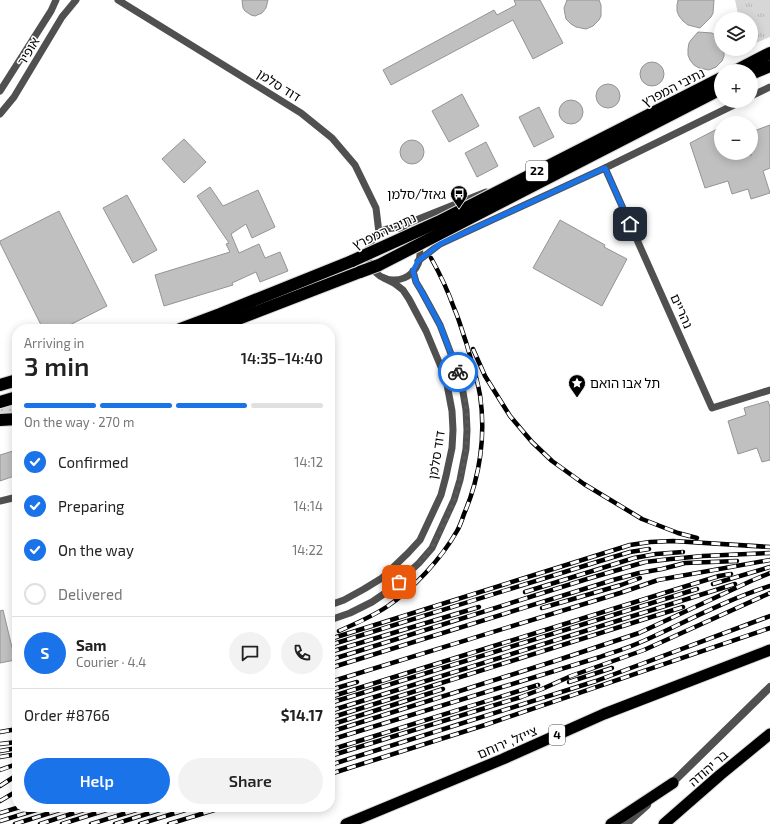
<!DOCTYPE html>
<html lang="en">
<head>
<meta charset="utf-8">
<style>
  body { margin:0; font-family:"Exo 2","Noto Sans Hebrew",sans-serif; background:#f2f2f2; color:#222; height:100vh; display:flex; flex-direction:column; font-size:15px; white-space:nowrap }
  * { box-sizing:border-box; margin:0 }
  p { font-size:13px; color:#767676 }
  .icon { flex:none; width:22px; height:22px; fill:none; stroke:currentColor; stroke-width:2; stroke-linecap:round; stroke-linejoin:round }
  .map { position:relative; flex:1; overflow:hidden }
  .panel { position:absolute; left:12px; top:324px; width:323px; height:488px; display:flex; flex-direction:column; background:#fff; border-radius:16px; box-shadow:0 2px 10px #0003 }
  .panel>* { flex:none }
  .fabs { position:absolute; left:714px; top:12px; display:grid; gap:8px }
  .fabs a { display:grid; place-items:center; width:44px; height:44px; border-radius:50%; background:#fff; box-shadow:0 2px 10px #0003; font-size:20px }
  .pin { position:absolute; display:grid; place-items:center; width:34px; height:34px; color:#fff; margin:-17px; border-radius:8px; box-shadow:0 2px 6px #0006 }
  .courier { position:absolute; display:grid; place-items:center; width:40px; height:40px; margin:-20px; border:3px solid #1a73e8; border-radius:50%; background:#fff; color:#222; box-shadow:0 1px 5px #0007 }
  .summary em { font-style:normal; font-weight:600 }
  .summary div { display:flex; flex-direction:column-reverse }
  .summary { display:flex; align-items:center; justify-content:space-between; height:68px; padding:0 12px }
  h1 { font-size:26px; font-weight:600; line-height:30px }
  .bar { display:grid; grid-template-columns:repeat(4,1fr); gap:6px 4px; align-content:center; height:48px; padding:0 12px }
  .bar i { height:5px; border-radius:3px; background:#e0e0e0 }
  .bar .selected { background:#1a73e8 }
  .bar p { grid-column:span 4 }
  .line { display:flex; align-items:center; gap:10px; padding:0 12px; border-top:1px solid #e0e0e0 }
  .line div { flex:1 }
  .round { display:grid; place-items:center; flex:none; width:42px; height:42px; border-radius:21px; background:#f2f2f2 }
  ol { padding:0 12px; list-style:none }
  li { display:flex; align-items:center; gap:12px; height:44px }
  li p { margin-inline-start:auto }
  li .icon { padding:4px; border-radius:50%; background:#1a73e8; color:#fff; stroke-width:4 }
  li:last-child { color:#767676 }
  li i { width:22px; height:22px; border:2px solid #e0e0e0; border-radius:50% }
  .primary-button { display:flex; gap:8px; margin-top:auto; padding:8px 12px }
  .primary-button a { flex:1; height:46px; border-radius:24px; background:#1a73e8; color:#fff; font-size:16px; font-weight:600; line-height:46px; text-align:center }
  .primary-button a+a { background:#f2f2f2; color:#222 }
  .map>svg:first-child { display:block }
  .grass { fill:url(#grass-tufts) }
  .park { fill:url(#park-dots) }
  .building { fill:#c0c0c0; stroke:#949494 }
  .lines { fill:none; stroke-linecap:round; stroke-linejoin:round }
  .trunk-casing { stroke:#dbdbdb; stroke-width:13 }
  .motorway-casing { stroke:#dbdbdb; stroke-width:14 }
  .minor { stroke:#505050; stroke-width:7 }
  .tertiary { stroke:#505050; stroke-width:8 }
  .trunk { stroke:#000; stroke-width:11 }
  .motorway { stroke:#000; stroke-width:12 }
  .rail-casing { stroke:#000; stroke-width:4.5 }
  .rail { stroke:#fff; stroke-width:3; stroke-dasharray:9; stroke-linecap:butt }
  .motorway-bridge-casing { stroke:#dbdbdb; stroke-width:14; stroke-linecap:butt }
  .motorway-bridge { stroke:#000; stroke-width:12 }
  .done { stroke:#595959; stroke-width:4; stroke-dasharray:0 7.2 }
  .route { stroke:#1a73e8; stroke-width:5 }
  .labels { text-anchor:middle; stroke-width:3; stroke-linejoin:round; paint-order:stroke }
  .shield { fill:#fff; stroke:#4c4c4c; stroke-width:1 }
  .shield-label { font-size:12px; font-weight:bold; fill:#000 }
  .street-label { font-size:13px; fill:#000; stroke:#fff }
  .poi-label { font-size:13px; fill:#000; stroke:#fff; text-anchor:end }
</style>
</head>
<body>
<div class="map">
<svg width="770" height="824" viewBox="0 0 770 824">
  <defs>
    <pattern id="grass-tufts" width="24" height="20" patternUnits="userSpaceOnUse"><rect width="24" height="20" fill="#d7d7d7"/><path d="M3 7l-1-3M5 7V3M7 7l1-3M15 17l-1-3M17 17v-4M19 17l1-3" fill="none" stroke="#b7b7b7"/></pattern>
    <pattern id="park-dots" width="8" height="8" patternUnits="userSpaceOnUse"><rect width="8" height="8" fill="#d7d7d7"/><path d="M2 2h.1M6 6h.1" fill="none" stroke="#b7b7b7" stroke-width="1.8" stroke-linecap="round"/></pattern>
  </defs>
  <rect width="100%" height="100%" fill="#fff"/>
  <!-- grass -->
  <path class="grass" d="M735 0H770V37L751 45V19H739Z"/>
  <!-- park -->
  <path class="park" d="M17 404V416H0V409Z"/>
  <!-- building -->
  <g class="building">
    <path d="M242 0H268L266 8 262 13 255 16 251 15 245 11 243 8Z"/>
    <path d="M514 0H540L563 43 533 59 513 20 391 85 383 70 494 10 497 15 516 5Z"/>
    <path d="M567 0H599L601 5V16L599 20 593 26 586 29 576 27 571 24 566 19 565 14 564 8Z"/>
    <path d="M678 0H714L713 13 711 17 700 28 688 25 683 21 679 16 677 11V5Z"/>
    <path d="M698 32 712 33 717 36 721 39V49H724V56L722 61 716 67 709 70 699 68 694 65 690 60 688 55V49L689 43 691 40Z"/>
    <circle cx="652" cy="74" r="12"/>
    <circle cx="608" cy="96" r="12"/>
    <path d="M462 94 479 126 449 142 432 111Z"/>
    <circle cx="571" cy="112" r="12"/>
    <path d="M539 107 554 137 534 147 519 117Z"/>
    <path d="M770 125V168L763 171 770 193 751 199 748 189 732 194 728 181 705 188 690 143 721 127V153H750L751 156V132Z"/>
    <path d="M184 139 206 162 184 183 162 159Z"/>
    <circle cx="412" cy="152" r="12"/>
    <path d="M486 142 498 166 477 177 465 153Z"/>
    <path d="M210 187 223 206 258 190 275 227 252 238 246 224 231 234 239 253 259 244 265 258 280 252 288 271 260 282 256 272 232 283 233 285 164 306 155 275 230 252 226 244 229 243 197 196Z"/>
    <path d="M127 195 157 250 133 263 103 208Z"/>
    <path d="M59 211 107 306 62 329H43L0 243V241Z"/>
    <path d="M560 220 605 245 604 247 627 259 602 306 533 268Z"/>
    <path d="M768 401 770 407V460L762 462 757 448 738 454 728 421 746 415 744 408Z"/>
    <path d="M13 451 17 464V475L0 481V455Z"/>
    <path d="M3 610 15 660 0 663V611Z"/>
  </g>
  <g class="lines">
    <!-- trunk casing -->
    <g class="trunk-casing">
      <g id="trunk">
        <path d="M346 824 503 759 604 714 770 650"/>
        <path d="M611 824 673 783"/>
        <path d="M664 824 720 775 770 734"/>
      </g>
    </g>
    <!-- motorway casing -->
    <g class="motorway-casing">
      <g id="motorway">
        <path d="M735 71 770 53"/>
        <path d="M751 74 770 66"/>
        <path d="M180 329 220 314 352 261"/>
        <path d="M212 329 360 272"/>
        <path d="M0 385 17 380"/>
        <path d="M0 402 17 397"/>
        <path d="M0 420 17 419"/>
      </g>
    </g>
    <!-- minor -->
    <g class="minor">
      <path d="M118 0 301 113 332 138 355 165 376 208 379 233"/>
      <path d="M0 91 51 11 56 0"/>
      <path d="M751 96 770 87"/>
      <path d="M0 114 14 97 62 17 76 0"/>
      <path d="M605 168 712 408 770 390"/>
      <path d="M396 228 486 192"/>
      <circle cx="394" cy="254" r="26"/>
      <path d="M418 261 440 244 605 168 742 101"/>
      <path d="M0 501 17 497"/>
      <path d="M330 605 344 600 364 589 382 578 408 553 420 540 441 495 446 476 452 448 453 430 452 411 446 379 426 331 409 299 403 290 394 283 384 278"/>
      <path d="M330 620 350 613 372 602 391 589 419 563 432 548 454 500 460 480 466 449 467 430 466 410 463 392 459 375 440 325 422 292 416 282 413 271"/>
    </g>
    <!-- tertiary -->
    <g class="tertiary">
      <path d="M669 786 770 687"/>
      <path d="M626 824 647 805"/>
    </g>
    <!-- trunk -->
    <use href="#trunk" class="trunk"/>
    <!-- motorway -->
    <use href="#motorway" class="motorway"/>
    <!-- rail casing -->
    <g class="rail-casing">
      <g id="rail">
        <path d="M473 349 485 376 510 416 532 442 552 461 584 484 642 519 678 533 697 538"/>
        <path d="M713 584 770 567"/>
        <path d="M525 592 634 558 656 554 683 552"/>
        <path d="M542 608 621 585 640 578"/>
        <path d="M339 631C355 624 373 616 388 606 414 588 441 559 457 531 460 526 462 520 464 514 480 477 486 435 480 395 477 377 471 360 466 342 462 331 459 319 454 308 448 291 440 274 431 258"/>
        <path d="M330 639 630 545 650 542 673 541 770 547"/>
        <path d="M330 645 600 561 630 552 649 549"/>
        <path d="M330 652 479 607"/>
        <path d="M330 660 587 579 645 562 671 559 703 556 770 553"/>
        <path d="M330 668 613 580 639 573 662 569 685 563 737 561"/>
        <path d="M330 682 620 593 658 580 770 560"/>
        <path d="M569 682 612 668"/>
        <path d="M330 690 357 682"/>
        <path d="M330 697 693 584 719 576 731 574"/>
        <path d="M330 703 697 589"/>
        <path d="M330 711 735 584"/>
        <path d="M330 718 683 607"/>
        <path d="M330 725 443 689"/>
        <path d="M0 732 17 729"/>
        <path d="M330 732 558 660 639 633 751 581 770 573"/>
        <path d="M330 740 600 657C614 652 628 648 641 642 684 623 725 600 770 586"/>
        <path d="M0 744 17 742"/>
        <path d="M330 750 538 685"/>
        <path d="M0 751 17 748"/>
        <path d="M330 756 521 697 542 689 571 676 644 650 770 593"/>
        <path d="M0 757 17 754"/>
        <path d="M330 765 596 681 770 616"/>
        <path d="M0 770 17 764"/>
        <path d="M330 774 485 725 770 628"/>
        <path d="M0 786 17 775"/>
        <path d="M0 801 17 791"/>
        <path d="M0 813 20 807"/>
        <path d="M0 821 46 807"/>
        <path d="M15 824 69 807"/>
        <path d="M40 824 93 807"/>
        <path d="M62 824 116 807"/>
        <path d="M91 824 146 807"/>
        <path d="M115 824 169 807"/>
        <path d="M140 824 195 807"/>
        <path d="M169 824 224 807"/>
      </g>
    </g>
    <!-- rail -->
    <use href="#rail" class="rail"/>
    <!-- motorway-bridge casing -->
    <g class="motorway-bridge-casing">
      <g id="motorway-bridge">
        <path d="M352 261 438 222 721 78"/>
        <path d="M360 272 379 265 721 89"/>
      </g>
    </g>
    <!-- motorway-bridge -->
    <use href="#motorway-bridge" class="motorway-bridge"/>
  </g>
  <g class="lines">
    <!-- done -->
    <path class="done" d="M399 582C410 572 424 560 432 547 458 503 473 450 465 399 463 390 462 381 458 372"/>
    <!-- route -->
    <path class="route" d="M458 372 440 325 422 292 416 282 413 271 418 261 440 244 605 168 630 224"/>
  </g>
  <!-- icons -->
  <defs>
    <g id="bus-pin" transform="scale(0.9)"><path d="M0 17L-7.5 6A9.5 9.5 0 1 1 7.5 6Z" fill="#000" stroke="#fff"/><path d="M-5-6H5V4H4V6H2V4H-2V6H-4V4H-5ZM-3.5-4V0h7V-4ZM-3.5 1.2v1.5H-2V1.2ZM2 1.2v1.5H3.5V1.2Z" fill="#fff"/></g>
    <g id="sight-pin" transform="scale(0.9)"><path d="M0 17L-7.5 6A9.5 9.5 0 1 1 7.5 6Z" fill="#000" stroke="#fff"/><path d="M0-6L1.8-2.2L6-1.7L2.9 1.2L3.7 5.4L0 3.3L-3.7 5.4L-2.9 1.2L-6-1.7L-1.8-2.2Z" fill="#fff"/></g>
  </defs>
  <g fill-rule="evenodd">
    <use href="#bus-pin" x="459" y="194"/>
    <use href="#sight-pin" x="577" y="383"/>
  </g>
  <g class="labels">
    <!-- shield labels -->
    <g class="shield">
      <rect x="526" y="161" width="22" height="20" rx="3"/>
      <rect x="549" y="725" width="16" height="20" rx="3"/>
    </g>
    <g class="shield-label">
      <text x="537" y="175">22</text>
      <text x="557" y="739">4</text>
    </g>
    <!-- street labels -->
    <g class="street-label">
      <text transform="translate(28 51) rotate(-59)" y="5">אופיר</text>
      <text transform="translate(279 85) rotate(32)" y="5">דוד סלמן</text>
      <text transform="translate(673 87) rotate(-27)" y="5">נתיבי המפרץ</text>
      <text transform="translate(384 231) rotate(-25)" y="5">נתיבי המפרץ</text>
      <text transform="translate(682 311) rotate(66)" y="5">נהריים</text>
      <text transform="translate(436 455) rotate(-81)" y="5">דוד סלמן</text>
      <text transform="translate(507 742) rotate(-23)" y="5">צייזל, ירוחם</text>
      <text transform="translate(708 768) rotate(-41)" y="5">בר יהודה</text>
    </g>
    <!-- poi labels -->
    <g class="poi-label">
      <text x="446" y="199">גאזל/סלמן</text>
      <text x="590" y="388" text-anchor="start">תל אבו הואם</text>
    </g>
  </g>
</svg>
<div class="fabs">
<a><svg class="icon" aria-label="layers" viewBox="0 0 24 24"><path d="M12 4l9 5-9 5-9-5zM3 14l9 5 9-5"/></svg></a>
<a>+</a>
<a>−</a>
</div>
<div class="pin" style="left:399px;top:582px;background:#ea580c"><svg class="icon" aria-label="bag" viewBox="0 0 24 24"><path d="M5 8h14l-1 12H6zM9 8a3 3 0 0 1 6 0"/></svg></div>
<div class="pin" style="left:630px;top:224px;background:#1f2937"><svg class="icon" aria-label="home" viewBox="0 0 24 24"><path d="M3 11l9-7 9 7M6 9v11h12V9"/></svg></div>
<div class="courier" style="left:458px;top:372px"><svg class="icon" aria-label="bike" viewBox="0 0 24 24"><circle cx="6" cy="16" r="4"/><circle cx="18" cy="16" r="4"/><path d="M6 16l4-8h5l3 8M10 8l3 8H6M13 5h3"/></svg></div>
<section class="panel">
<div class="summary"><div><h1>3 min</h1><p>Arriving in</p></div><em>14:35–14:40</em></div>
<div class="bar"><i class="selected"></i><i class="selected"></i><i class="selected"></i><i></i><p>On the way · 270 m</p></div>
<ol>
<li><svg class="icon" aria-label="check" viewBox="0 0 24 24"><path d="M5 12l5 5 9-10"/></svg>Confirmed<p>14:12</p></li>
<li><svg class="icon" aria-label="check" viewBox="0 0 24 24"><path d="M5 12l5 5 9-10"/></svg>Preparing<p>14:14</p></li>
<li><svg class="icon" aria-label="check" viewBox="0 0 24 24"><path d="M5 12l5 5 9-10"/></svg>On the way<p>14:22</p></li>
<li><i></i>Delivered</li>
</ol>
<div class="line" style="height:72px"><b class="round" style="background:#1a73e8;color:#fff">S</b><div><b>Sam</b><p>Courier · 4.4</p></div><a class="round"><svg class="icon" aria-label="chat" viewBox="0 0 24 24"><path d="M4 5h16v11H9l-5 4z"/></svg></a><a class="round"><svg class="icon" aria-label="phone" viewBox="0 0 24 24"><path d="M5 4h4l2 5-3 2q2 4 5 5l2-3 5 2v4C11 20 4 13 5 4z"/></svg></a></div>
<div class="line" style="height:52px"><div>Order #8766</div><b>$14.17</b></div>
<div class="primary-button"><a>Help</a><a>Share</a></div>
</section>
</div>
</body>
</html>
